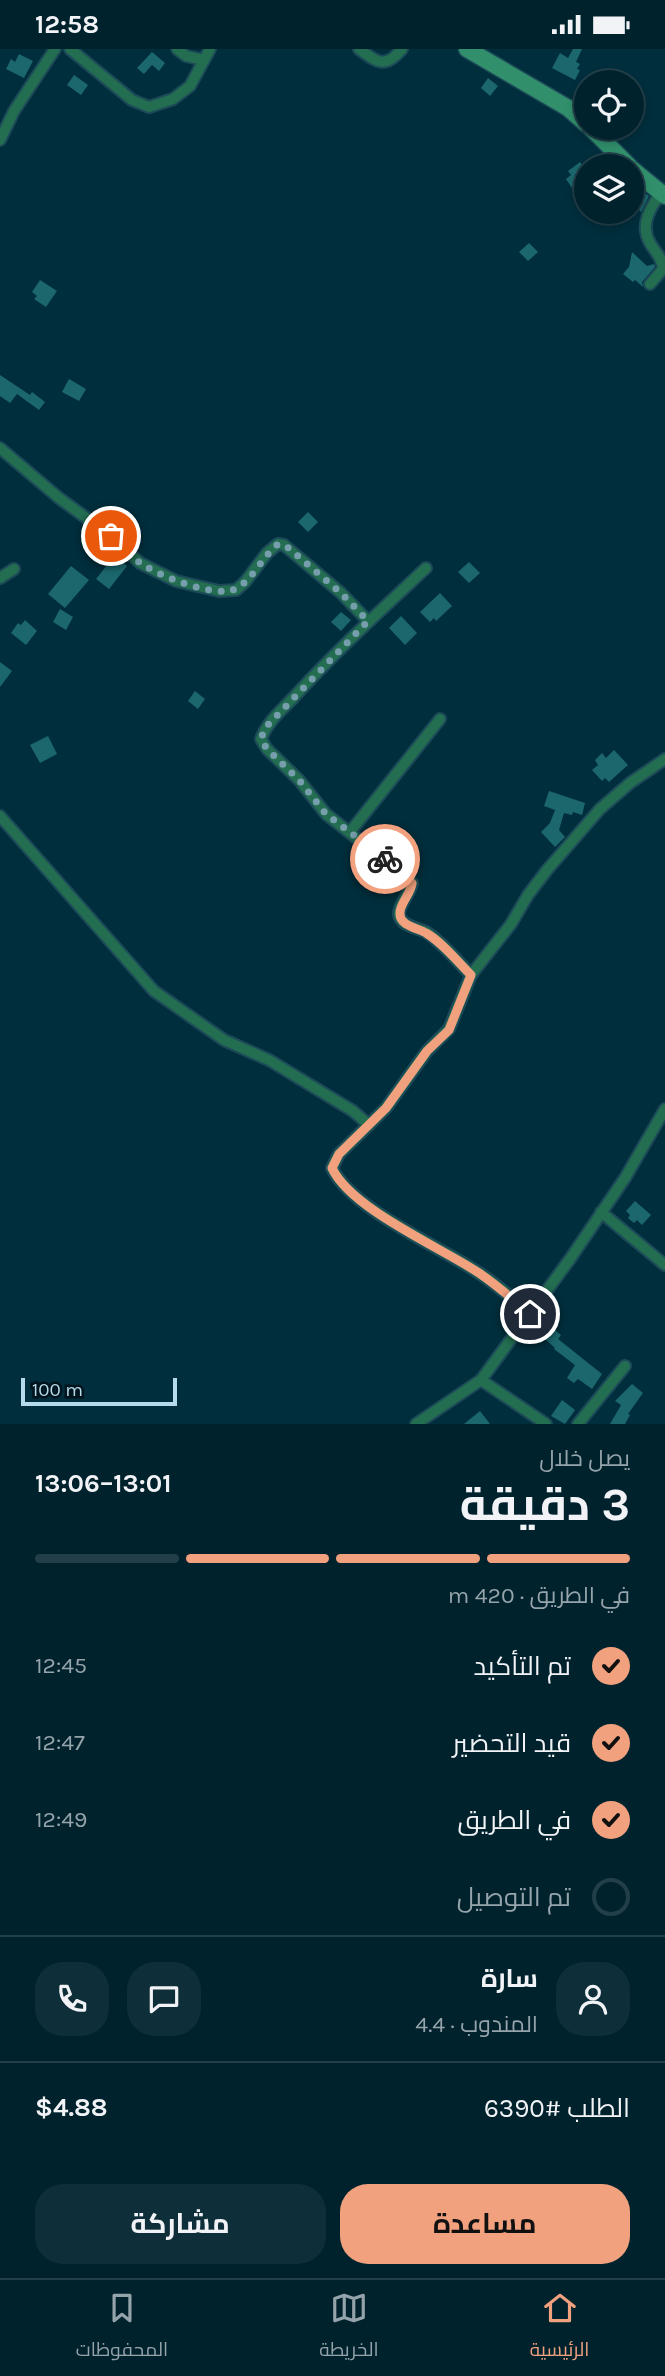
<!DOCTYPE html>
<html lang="ar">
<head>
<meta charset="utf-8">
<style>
  body { margin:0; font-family:Karla,Cairo,sans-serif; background:#0e2f39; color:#f1f3f6; direction:rtl; height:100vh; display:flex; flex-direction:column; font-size:26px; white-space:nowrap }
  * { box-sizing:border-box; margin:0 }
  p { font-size:23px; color:#95a4aa }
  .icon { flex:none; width:38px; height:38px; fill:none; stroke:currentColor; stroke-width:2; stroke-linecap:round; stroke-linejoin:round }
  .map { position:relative; height:1375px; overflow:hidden; direction:ltr }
  .details { display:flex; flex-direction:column; background:#00222d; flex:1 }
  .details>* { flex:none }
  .buttons { position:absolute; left:574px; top:21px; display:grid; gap:14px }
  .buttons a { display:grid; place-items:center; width:70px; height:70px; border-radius:50%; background:#00222d; box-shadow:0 4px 10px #0003,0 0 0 2px #223f49; font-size:35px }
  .scale { position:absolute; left:21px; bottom:18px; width:156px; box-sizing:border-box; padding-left:7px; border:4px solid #b5dae9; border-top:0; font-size:19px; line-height:24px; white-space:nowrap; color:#b5dae9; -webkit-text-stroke:5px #00141d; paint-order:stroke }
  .pin { position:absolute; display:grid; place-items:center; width:60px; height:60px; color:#fff; margin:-30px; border:4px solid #fff; border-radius:50%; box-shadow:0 2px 7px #0007 }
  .courier { position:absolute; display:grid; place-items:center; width:70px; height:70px; margin:-35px; border:5px solid #f2a17e; border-radius:50%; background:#fff; color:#222; box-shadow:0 2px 9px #0007 }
  .overview em { font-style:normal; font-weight:700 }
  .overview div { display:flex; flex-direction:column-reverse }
  .overview { display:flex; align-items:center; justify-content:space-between; height:119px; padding:0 35px }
  h1 { font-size:46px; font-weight:700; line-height:52px }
  .bar { display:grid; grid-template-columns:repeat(4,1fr); gap:10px 7px; align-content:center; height:84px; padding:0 35px }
  .bar i { height:9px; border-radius:5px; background:#223f49 }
  .bar .selected { background:#f2a17e }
  .bar p { grid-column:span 4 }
  .line { display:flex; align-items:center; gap:18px; padding:0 35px; border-top:2px solid #223f49 }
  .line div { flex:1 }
  .round { display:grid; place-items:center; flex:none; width:74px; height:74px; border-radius:28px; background:#0e2f39 }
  ol { padding:0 35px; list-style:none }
  li { display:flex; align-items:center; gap:21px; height:77px }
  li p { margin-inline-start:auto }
  li .icon { padding:7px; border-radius:50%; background:#f2a17e; color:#111; stroke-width:4 }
  li:last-child { color:#95a4aa }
  li i { width:38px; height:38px; border:4px solid #223f49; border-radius:50% }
  .action { display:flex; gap:14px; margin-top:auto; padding:14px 35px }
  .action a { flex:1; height:80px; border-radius:28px; background:#f2a17e; color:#111; font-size:28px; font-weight:700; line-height:80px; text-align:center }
  .action a+a { background:#0e2f39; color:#f1f3f6 }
  .status { display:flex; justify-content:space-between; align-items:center; height:49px; padding:0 35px; background:#00222d; direction:ltr }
  .status svg { height:19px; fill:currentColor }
  .tabs { display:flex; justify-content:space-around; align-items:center; height:98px; border-top:2px solid #223f49; background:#00222d; font-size:19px; color:#95a4aa }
  .tabs a { display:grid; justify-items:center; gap:4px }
  .tabs .selected { color:#f2a17e }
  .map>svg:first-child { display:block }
  .building { fill:#1b676d }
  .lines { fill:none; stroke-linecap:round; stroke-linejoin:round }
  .street-casing { stroke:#1d4a58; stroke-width:14 }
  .secondary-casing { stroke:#1d4a58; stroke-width:19 }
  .street { stroke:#236d51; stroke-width:10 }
  .secondary { stroke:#31906b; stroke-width:16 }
  .done { stroke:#769eac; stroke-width:7; stroke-dasharray:0 12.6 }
  .route { stroke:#f2a17e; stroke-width:9 }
</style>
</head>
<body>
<div class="status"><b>12:58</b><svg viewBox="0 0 49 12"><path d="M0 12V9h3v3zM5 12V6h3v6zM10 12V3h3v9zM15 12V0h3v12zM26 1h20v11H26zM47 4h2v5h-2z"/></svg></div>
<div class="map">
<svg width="665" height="1375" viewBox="0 0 665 1375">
  <rect width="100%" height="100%" fill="#002e3c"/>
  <!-- building -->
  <g class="building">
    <path d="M573 0H582L576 13 580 15 577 20 580 21 575 31 552 19 560 4 568 9Z"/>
    <path d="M152 3 165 14 159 22 152 16 144 25 137 19Z"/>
    <path d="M19 5 33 12 24 29 6 20 11 10 15 13Z"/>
    <path d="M74 26 88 36 81 46 67 36Z"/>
    <path d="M488 29 498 37 490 47 481 39Z"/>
    <path d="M580 113 586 121V133L580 138 578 135 572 139 566 130 571 126 568 122Z"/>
    <path d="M638 139 649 147 641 163 632 153V144Z"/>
    <path d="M529 194 538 203 528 212 519 203Z"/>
    <path d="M632 203 647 217 654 215 655 218 642 233 643 238 635 231 633 233 623 225 629 218Z"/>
    <path d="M40 231 57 242 46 258 34 250 37 247 32 243Z"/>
    <path d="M0 326 30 346 32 343 45 353 39 361 17 345 10 354 0 347Z"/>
    <path d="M69 330 86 340 79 352 62 343Z"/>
    <path d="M308 463 318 473 308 483 298 473Z"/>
    <path d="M115 506 127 517 109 540 96 530Z"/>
    <path d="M469 513 480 524 469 534 458 523Z"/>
    <path d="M71 517 89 531 65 559 48 545Z"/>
    <path d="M440 544 452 557 436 572 434 569 430 573 420 563Z"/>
    <path d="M60 560 73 568 66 581 53 573Z"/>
    <path d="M341 563 351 571 341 582 331 573Z"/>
    <path d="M401 567 417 584 405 596 389 579Z"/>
    <path d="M25 571 37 582 26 596 11 584 18 574 21 576Z"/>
    <path d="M0 613 12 622 0 638Z"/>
    <path d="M195 642 205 650 198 660 188 652Z"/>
    <path d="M48 687 57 705 40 714 30 696Z"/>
    <path d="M614 701 628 716 609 733 605 729 602 732 592 721 598 716 595 711 602 704 606 709Z"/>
    <path d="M549 742 585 754 582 766 573 763 572 766 564 764 559 781 565 788 555 798 541 783 550 774 555 761 544 757Z"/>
    <path d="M635 1152 651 1166 642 1176 637 1171 634 1174 628 1169 630 1166 626 1162Z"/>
    <path d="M554 1280 561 1286 558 1290 602 1325 592 1340 578 1330 574 1334 567 1329 575 1316 554 1300 555 1299 545 1290Z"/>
    <path d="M632 1335 643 1344 628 1365 630 1366 625 1375H610L621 1356 615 1352Z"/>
    <path d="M562 1351 575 1361 565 1375 551 1367Z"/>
    <path d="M480 1362 490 1375H464Z"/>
  </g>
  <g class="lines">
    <!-- street casing -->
    <g class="street-casing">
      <g id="street">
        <path d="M70 0 132 51 149 58 173 50 190 37 210 0"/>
        <path d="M177 0 186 7 204 11"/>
        <path d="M359 0C378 14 385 20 402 0"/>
        <path d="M0 91 14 62 55 0"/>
        <path d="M650 235 663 220C662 208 655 203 650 194 639 175 651 157 663 141"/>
        <path d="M0 399 59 449 111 487 140 514 176 532 219 542 236 541 245 533 267 504 278 495 284 496 341 544 368 572"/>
        <path d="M426 519C381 561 336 602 294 648 282 661 267 673 261 690L267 700 299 731 326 765 406 828 412 834C410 845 399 855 399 865 400 877 418 879 426 883 443 894 457 912 471 926"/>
        <path d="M0 529 14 520"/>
        <path d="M0 767 154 942 224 991 269 1011 353 1062 369 1076"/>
        <path d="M350 783 440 670"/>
        <path d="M601 1163 665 1216"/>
        <path d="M530 1265C514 1251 498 1236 479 1224 441 1198 351 1160 332 1119L339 1105 386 1059 427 1002 449 980 471 926 511 875 528 846 547 821 600 760 630 734 665 710"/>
        <path d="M481 1331 546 1375"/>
        <path d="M416 1375 481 1331 570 1210 625 1129 665 1060"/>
        <path d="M578 1375 625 1317"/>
      </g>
    </g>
    <!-- secondary casing -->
    <g class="secondary-casing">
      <g id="secondary">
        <path d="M467 0 568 59 586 75"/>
        <path d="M591 79 629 117"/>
        <path d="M632 120 665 147"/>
      </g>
    </g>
    <!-- street -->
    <use href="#street" class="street"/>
    <!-- secondary -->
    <use href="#secondary" class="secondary"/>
  </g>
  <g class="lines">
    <!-- done -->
    <path class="done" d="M111 487C120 496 129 506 139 513 157 526 217 551 237 539 253 530 263 507 278 495L285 496 341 544 368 572 265 679 261 690 267 700 299 731 326 765 385 810"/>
    <!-- route -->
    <path class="route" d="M385 810 412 834C411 845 399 855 400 865 400 877 418 879 426 884 443 894 457 912 471 926L449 981 427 1002 386 1059 339 1105 332 1119C351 1160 440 1198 479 1224 498 1237 514 1251 530 1265"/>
  </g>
</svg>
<div class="buttons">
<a><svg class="icon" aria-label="locate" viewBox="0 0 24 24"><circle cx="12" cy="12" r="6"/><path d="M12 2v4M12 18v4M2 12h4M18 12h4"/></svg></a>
<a><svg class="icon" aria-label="layers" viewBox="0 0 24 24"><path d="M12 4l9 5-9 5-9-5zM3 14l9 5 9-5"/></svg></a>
</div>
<div class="scale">100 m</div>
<div class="pin" style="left:111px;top:487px;background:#ea580c"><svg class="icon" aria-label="bag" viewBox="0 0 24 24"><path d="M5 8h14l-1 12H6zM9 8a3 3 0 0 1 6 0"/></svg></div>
<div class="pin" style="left:530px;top:1265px;background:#1f2937"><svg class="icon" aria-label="home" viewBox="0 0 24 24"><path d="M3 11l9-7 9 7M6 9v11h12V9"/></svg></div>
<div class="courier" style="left:385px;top:810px"><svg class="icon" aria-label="bike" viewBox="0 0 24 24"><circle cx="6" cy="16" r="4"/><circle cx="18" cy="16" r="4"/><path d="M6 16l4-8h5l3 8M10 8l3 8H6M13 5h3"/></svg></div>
</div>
<section class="details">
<div class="overview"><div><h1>3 دقيقة</h1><p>يصل خلال</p></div><em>13:01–13:06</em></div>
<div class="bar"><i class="selected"></i><i class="selected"></i><i class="selected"></i><i></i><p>في الطريق · 420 m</p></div>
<ol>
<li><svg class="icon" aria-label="check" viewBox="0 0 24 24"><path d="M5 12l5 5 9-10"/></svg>تم التأكيد<p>12:45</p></li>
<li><svg class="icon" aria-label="check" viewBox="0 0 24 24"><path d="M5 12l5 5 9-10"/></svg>قيد التحضير<p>12:47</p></li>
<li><svg class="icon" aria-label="check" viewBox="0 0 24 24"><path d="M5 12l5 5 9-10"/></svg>في الطريق<p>12:49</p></li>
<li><i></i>تم التوصيل</li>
</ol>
<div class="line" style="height:126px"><a class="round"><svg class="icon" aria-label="person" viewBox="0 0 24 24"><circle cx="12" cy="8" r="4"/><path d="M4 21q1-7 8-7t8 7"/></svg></a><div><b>سارة</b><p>المندوب · 4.4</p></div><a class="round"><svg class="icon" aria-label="chat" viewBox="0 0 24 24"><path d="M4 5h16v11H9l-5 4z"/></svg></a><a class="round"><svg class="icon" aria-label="phone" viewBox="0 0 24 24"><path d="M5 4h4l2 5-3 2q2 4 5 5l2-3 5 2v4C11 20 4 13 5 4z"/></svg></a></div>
<div class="line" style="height:91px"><div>الطلب #6390</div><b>$4.88</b></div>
<div class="action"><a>مساعدة</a><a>مشاركة</a></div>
</section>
<nav class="tabs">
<a class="selected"><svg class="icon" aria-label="home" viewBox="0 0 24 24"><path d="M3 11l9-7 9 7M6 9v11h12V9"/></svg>الرئيسية</a>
<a><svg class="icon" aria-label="map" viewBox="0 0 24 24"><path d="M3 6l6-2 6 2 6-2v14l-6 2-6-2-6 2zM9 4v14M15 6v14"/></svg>الخريطة</a>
<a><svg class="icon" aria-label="saved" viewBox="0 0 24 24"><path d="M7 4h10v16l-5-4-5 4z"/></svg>المحفوظات</a>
</nav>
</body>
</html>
